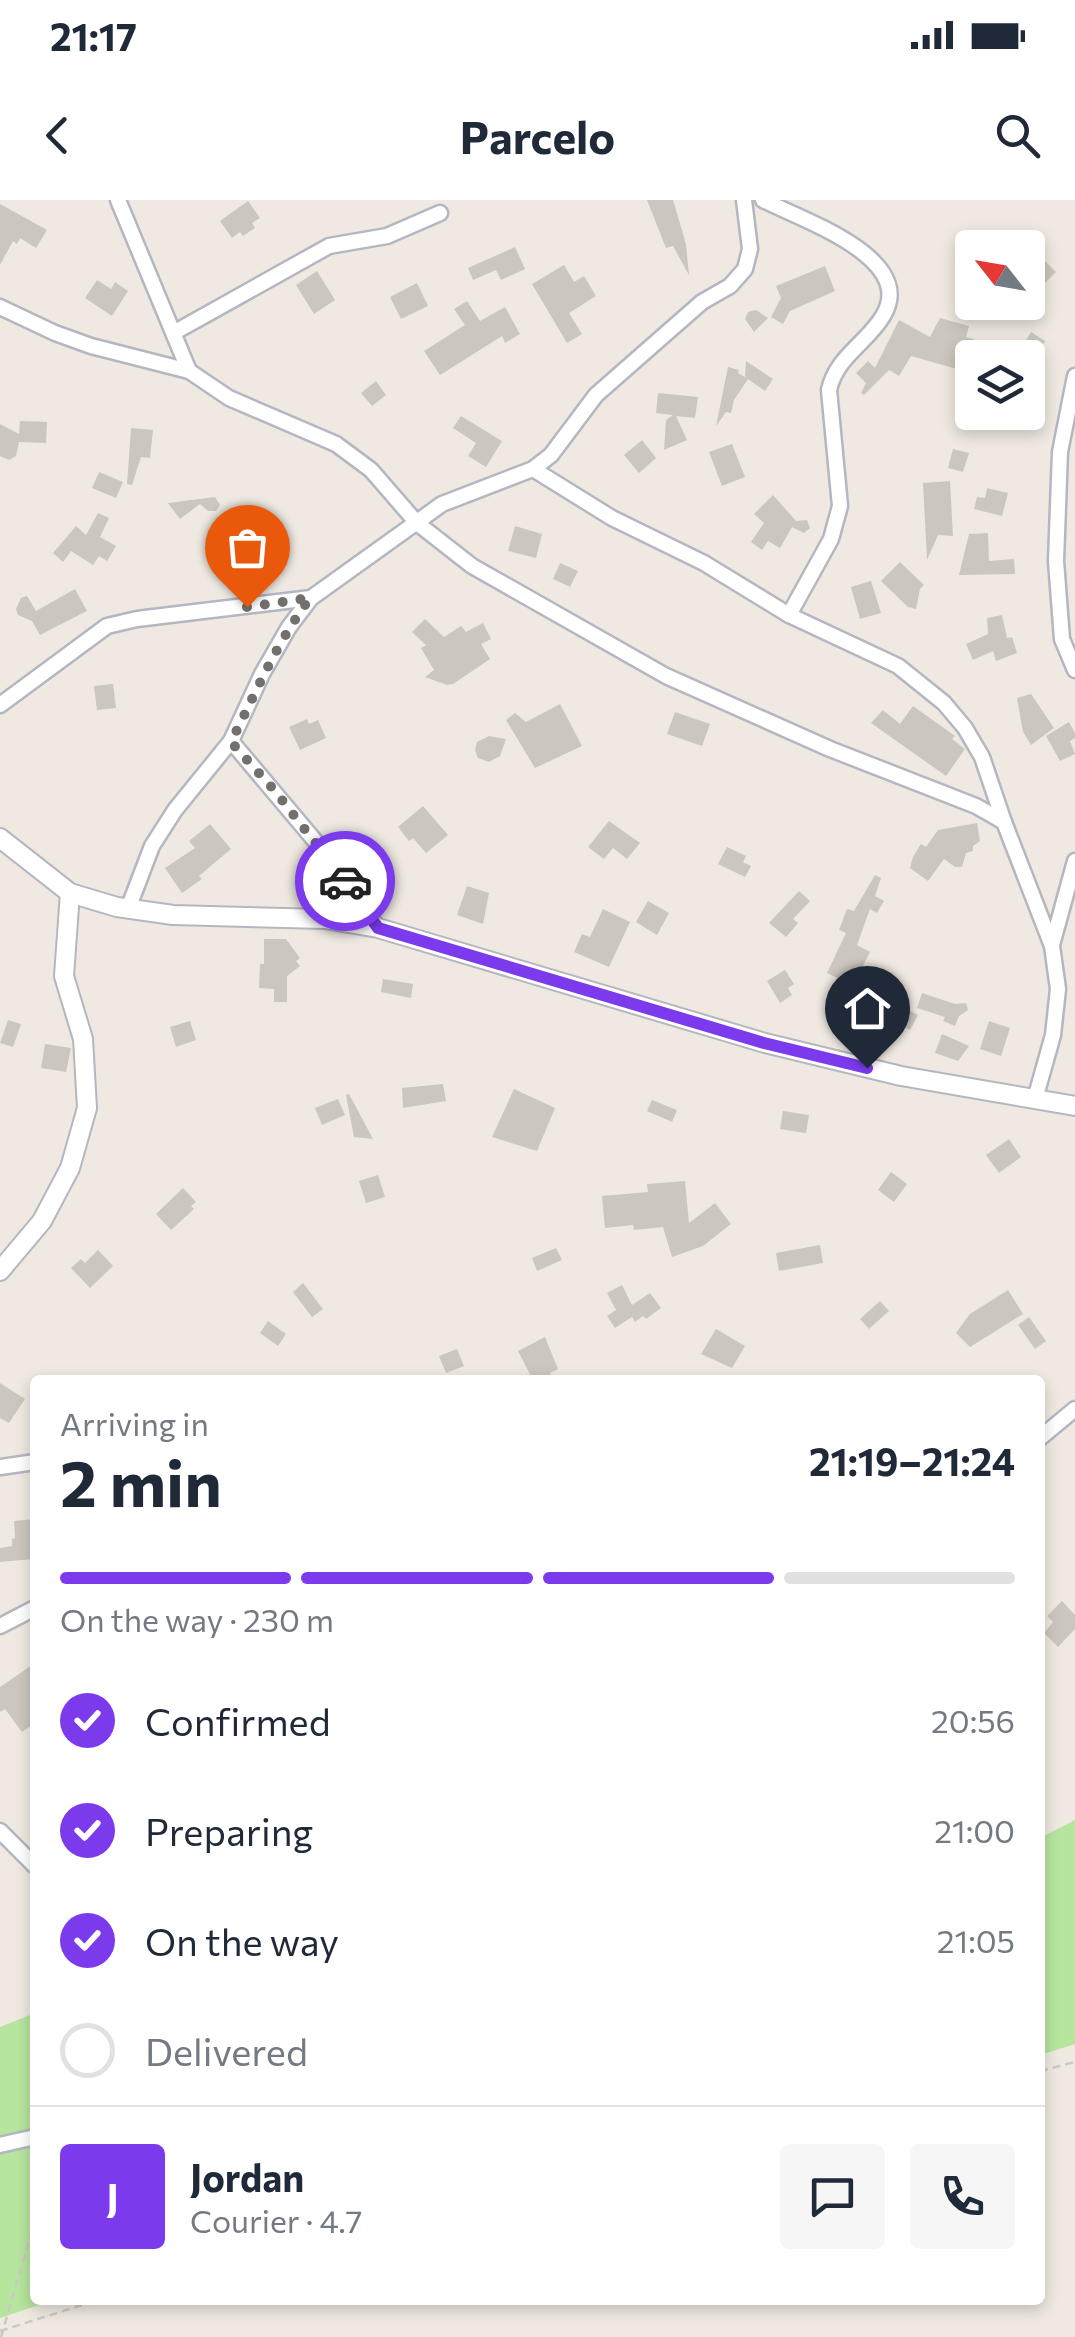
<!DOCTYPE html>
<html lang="en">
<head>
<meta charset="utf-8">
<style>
  body { margin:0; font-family:Commissioner,sans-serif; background:#f6f6f7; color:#1f2937; height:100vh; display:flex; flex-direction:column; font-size:38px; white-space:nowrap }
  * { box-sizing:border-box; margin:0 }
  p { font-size:32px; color:#747a83 }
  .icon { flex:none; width:55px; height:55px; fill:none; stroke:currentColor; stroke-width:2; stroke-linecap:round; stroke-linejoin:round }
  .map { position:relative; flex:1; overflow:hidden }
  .sheet { position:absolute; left:30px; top:1175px; width:1015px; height:930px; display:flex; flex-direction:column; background:#fff; border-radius:10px; box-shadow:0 5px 15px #0003 }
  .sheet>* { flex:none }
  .needle { width:65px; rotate:301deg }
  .tools { position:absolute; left:955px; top:30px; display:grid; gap:20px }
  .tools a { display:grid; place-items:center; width:90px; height:90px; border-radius:10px; background:#fff; box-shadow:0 5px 15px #0003; font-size:50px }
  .pin { position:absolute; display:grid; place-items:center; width:85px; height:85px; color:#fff; margin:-102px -42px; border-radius:50% 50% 50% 0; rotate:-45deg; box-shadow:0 0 10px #0007 }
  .pin .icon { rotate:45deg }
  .courier { position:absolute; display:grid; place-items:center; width:100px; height:100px; margin:-50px; border:8px solid #7c3aed; border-radius:50%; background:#fff; color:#222; box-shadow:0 2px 12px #0007 }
  .head em { font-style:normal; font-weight:700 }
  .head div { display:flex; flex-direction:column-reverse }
  .head { display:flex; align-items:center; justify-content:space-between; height:170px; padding:0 30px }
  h1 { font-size:65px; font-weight:700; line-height:75px }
  .bar { display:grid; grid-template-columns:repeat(4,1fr); gap:15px 10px; align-content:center; height:120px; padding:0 30px }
  .bar i { height:12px; border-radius:8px; background:#e0e1e3 }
  .bar .current { background:#7c3aed }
  .bar p { grid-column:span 4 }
  .line { display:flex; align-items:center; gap:25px; padding:0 30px; border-top:2px solid #e0e1e3 }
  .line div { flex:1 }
  .round { display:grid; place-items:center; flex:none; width:105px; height:105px; border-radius:10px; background:#f6f6f7 }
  ol { padding:0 30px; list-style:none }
  li { display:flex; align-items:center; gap:30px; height:110px }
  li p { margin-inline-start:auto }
  li .icon { padding:10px; border-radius:50%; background:#7c3aed; color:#fff; stroke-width:4 }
  li:last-child { color:#747a83 }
  li i { width:55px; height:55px; border:5px solid #e0e1e3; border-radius:50% }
  .status { display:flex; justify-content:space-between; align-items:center; height:70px; padding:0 50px; background:#fff; direction:ltr }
  .status svg { height:28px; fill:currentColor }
  header { display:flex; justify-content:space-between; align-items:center; height:130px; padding:0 30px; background:#fff; font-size:45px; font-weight:700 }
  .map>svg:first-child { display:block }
  .green { fill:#b6e59e }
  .building { fill:#cbc7bf }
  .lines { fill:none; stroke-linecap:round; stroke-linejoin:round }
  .minor-casing { stroke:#b4b7c1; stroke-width:19 }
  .tertiary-casing { stroke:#b4b7c1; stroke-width:22 }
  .path { stroke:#c9c9c9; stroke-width:2.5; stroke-dasharray:8 5; stroke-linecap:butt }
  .minor { stroke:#fff; stroke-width:14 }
  .tertiary { stroke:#fff; stroke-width:18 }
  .done { stroke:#726f6d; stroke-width:10; stroke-dasharray:0 18 }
  .route { stroke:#7c3aed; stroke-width:12 }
</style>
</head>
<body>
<div class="status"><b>21:17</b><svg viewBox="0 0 49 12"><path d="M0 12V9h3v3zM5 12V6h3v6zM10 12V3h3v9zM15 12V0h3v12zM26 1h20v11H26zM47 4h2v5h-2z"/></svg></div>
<header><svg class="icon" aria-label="back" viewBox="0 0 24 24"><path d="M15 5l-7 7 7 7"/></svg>Parcelo<svg class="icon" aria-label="search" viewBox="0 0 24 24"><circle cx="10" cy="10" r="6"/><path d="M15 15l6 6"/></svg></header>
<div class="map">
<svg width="1075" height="2137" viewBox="0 0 1075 2137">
  <rect width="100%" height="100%" fill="#efe9e1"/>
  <!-- green -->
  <g class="green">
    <path d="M1075 1620V1844L1040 1855V1638Z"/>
    <path d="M35 1813V2100H54L0 2118V1827Z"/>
  </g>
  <!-- building -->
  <g class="building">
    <path d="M647 0H673L686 44 689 75 673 46 666 48Z"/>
    <path d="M248 1 260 18 252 23 255 28 243 36 240 32 232 38 220 21Z"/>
    <path d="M0 4 47 30 36 48 20 38 17 44 13 41 0 65Z"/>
    <path d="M515 47 525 69 501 80 496 70 473 80 468 68Z"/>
    <path d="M1040 56 1056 72 1039 89 1035 85 1028 93V69Z"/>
    <path d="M564 65 574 82 584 76 596 96 569 113 582 134 567 143 532 84Z"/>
    <path d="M825 66 835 91 790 111 783 124 771 117 781 98 776 86Z"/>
    <path d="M317 71 335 100 314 114 296 85Z"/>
    <path d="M97 80 111 89 115 82 128 91 112 116 85 98Z"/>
    <path d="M417 83 428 106 401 119 390 97Z"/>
    <path d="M467 101 480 121 505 107 520 134 505 143 502 136 440 175 424 151 465 125 454 109Z"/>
    <path d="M756 110 768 118 754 132 745 119 748 112Z"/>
    <path d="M940 118 969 126 966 137 974 139 964 171 911 156 899 176 889 170 864 195 861 193 866 183 856 173 868 161 875 168 899 120 930 137Z"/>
    <path d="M1031 132 1045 141 1035 158 1021 149Z"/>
    <path d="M746 161 773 179 765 191 745 177Z"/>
    <path d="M728 167 739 170 738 173 748 179 734 200 731 213 726 212 716 226Z"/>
    <path d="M376 181 386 195 372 206 361 193Z"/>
    <path d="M658 193 698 197 695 218 676 216 687 240 664 250 666 220 673 215 656 213Z"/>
    <path d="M461 216 502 241 486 267 468 256 476 243 453 228Z"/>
    <path d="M20 221 47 222 46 243 19 242 16 256 9 260 0 256V224L19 234Z"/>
    <path d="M131 228 153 230 150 258 141 257 132 285 127 284Z"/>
    <path d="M642 240 656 258 639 273 624 255Z"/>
    <path d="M732 244 745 277 722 286 709 252Z"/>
    <path d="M953 249 969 253 963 272 948 268Z"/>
    <path d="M99 272 123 282 116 298 92 288Z"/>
    <path d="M950 281 953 336 938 335 927 360 923 283Z"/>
    <path d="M987 288 1008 293 1002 316 974 309 977 297 985 298Z"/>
    <path d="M773 295 796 321 807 320 810 328 804 333 792 327 780 348 768 341 762 350 751 342 764 323 754 314Z"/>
    <path d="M215 297 220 305 216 311H208L200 304 180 319 168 303Z"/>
    <path d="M98 313 109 318 100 337 116 346 107 361 99 356 93 365 71 351 63 362 53 353 76 326 86 335Z"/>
    <path d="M515 326 542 334 536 358 508 351Z"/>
    <path d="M988 333 989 361 1014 359 1015 374 959 375 969 334Z"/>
    <path d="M245 342 260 373 240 383 228 358 235 354 232 349Z"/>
    <path d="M900 362 924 385 920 389 916 409 908 407 881 381Z"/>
    <path d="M560 363 578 371 570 387 553 379Z"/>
    <path d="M871 381 881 413 860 419 851 387Z"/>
    <path d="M75 389 87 411 40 435 32 421 18 415 16 409 21 398 27 396 36 411Z"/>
    <path d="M1002 415 1007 438 1012 437 1017 453 996 461 993 451 973 460 966 444 988 434 987 418Z"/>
    <path d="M425 419 444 437 461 426 466 432 483 423 491 439 481 444 490 459 453 484 447 485 425 477 434 470 421 448 426 445 412 432Z"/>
    <path d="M113 484 116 508 97 510 94 486Z"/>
    <path d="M1031 494 1054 528 1031 545 1023 532 1017 498Z"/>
    <path d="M560 504 582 546 535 568 506 520 515 513 526 522Z"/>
    <path d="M913 506 955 536 952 539 965 549 946 576 871 523 883 510 900 524Z"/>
    <path d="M675 512 710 524 702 546 667 534Z"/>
    <path d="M307 519 309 524 318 520 326 538 300 550 289 527Z"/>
    <path d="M1069 522 1075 533V538L1070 541 1075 554 1060 561 1046 536Z"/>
    <path d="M489 536 506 539 500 556 489 562 478 558 475 550 477 542Z"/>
    <path d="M423 606 448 635 426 653 413 638 409 641 398 627Z"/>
    <path d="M609 621 640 643 627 659 613 648 604 659 588 647Z"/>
    <path d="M977 623 980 641 973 646V651L966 653 962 667H955L944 659 928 681 910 668 913 657 921 644 926 647 938 630Z"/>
    <path d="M210 624 231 649 199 676 202 679 182 693 165 668 195 648 189 641Z"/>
    <path d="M727 647 746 656 743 662 751 666 745 677 718 664Z"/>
    <path d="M875 675 881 678 875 696 884 701 877 713 870 709 857 745 870 752 862 768 866 770 859 784 856 782 854 786 827 773 846 733 839 730 847 709 854 711Z"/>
    <path d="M467 686 489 693 483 724 457 715Z"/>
    <path d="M799 691 810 701 793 719 798 723 786 737 769 723Z"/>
    <path d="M648 701 669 713 657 735 636 722Z"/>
    <path d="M603 709 630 722 609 767 574 752 582 734 590 737Z"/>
    <path d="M264 739H286L300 758 296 761 300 766 287 776V802H274V789L259 788 260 764H264Z"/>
    <path d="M785 770 794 784 788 788 792 795 780 803 767 781Z"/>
    <path d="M383 779 413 784 411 798 381 792Z"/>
    <path d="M922 793 955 804 966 803 968 810 959 816 955 826 943 821 945 817 917 808Z"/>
    <path d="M892 802 918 815 910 830 884 817Z"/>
    <path d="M8 820 21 824 13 847 0 843Z"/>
    <path d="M190 821 196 840 176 847 170 827Z"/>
    <path d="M989 821 1010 828 1001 856 980 849Z"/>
    <path d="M942 834 969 846 958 861 935 853Z"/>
    <path d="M45 844 71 848 66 872 41 868Z"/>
    <path d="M443 884 446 901 403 908 402 888Z"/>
    <path d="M514 889 555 908 537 951 492 937Z"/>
    <path d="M349 894 373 939 354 937 346 895Z"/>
    <path d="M338 899 345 915 322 925 315 908Z"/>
    <path d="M652 900 677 910 672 922 647 911Z"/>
    <path d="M783 911 809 915 806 933 780 929Z"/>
    <path d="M1009 939 1021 957 999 973 986 955Z"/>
    <path d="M891 972 907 984 894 1002 878 990Z"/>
    <path d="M378 975 385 997 366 1003 359 981Z"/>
    <path d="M685 981 689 1023 715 1003 731 1024 703 1046 672 1057 663 1027 634 1030 633 1025 605 1028 602 996 648 992 647 984Z"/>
    <path d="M183 988 196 1002 191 1006 194 1009 171 1030 156 1014Z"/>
    <path d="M820 1045 823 1063 779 1071 776 1053Z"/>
    <path d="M556 1048 562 1060 537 1071 532 1058Z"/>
    <path d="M98 1050 113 1066 90 1088 71 1068 81 1059 85 1063Z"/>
    <path d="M303 1083 323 1109 312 1117 293 1092Z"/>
    <path d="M622 1085 632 1105 650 1093 661 1108 646 1119 643 1116 635 1122 632 1117 615 1128 607 1116 616 1110 607 1093Z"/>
    <path d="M1008 1090 1023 1114 970 1147 956 1133 970 1114Z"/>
    <path d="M880 1101 889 1111 869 1129 860 1119Z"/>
    <path d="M1029 1117 1046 1141 1035 1149 1018 1125Z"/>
    <path d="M268 1121 286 1134 278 1146 260 1133Z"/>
    <path d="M716 1129 745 1146 732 1168 701 1154Z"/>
    <path d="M545 1137 558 1169 550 1173 553 1180H533L518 1151Z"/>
    <path d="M457 1149 464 1166 446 1173 439 1156Z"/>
    <path d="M0 1183 25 1199 9 1223 0 1218Z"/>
    <path d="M35 1319 33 1359 0 1362V1348L12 1346V1339L15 1338 14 1321Z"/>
    <path d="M1062 1401 1075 1415V1429L1058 1447 1044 1433 1053 1422 1047 1416Z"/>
    <path d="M35 1463V1523L22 1532 5 1509 0 1512V1487Z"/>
  </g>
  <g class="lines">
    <!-- minor casing -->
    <g class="minor-casing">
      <g id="minor">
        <path d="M118 0 189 171 229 198 336 244 371 270 417 323 472 366 666 476 830 549 976 606 1004 622 1052 746 1058 789 1053 835 1035 899"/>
        <path d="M763 0C802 20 918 58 883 116 867 143 836 157 829 190L840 306 831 339 789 415"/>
        <path d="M0 107 55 133 91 146 189 171"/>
        <path d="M175 132 329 46 387 36 440 13"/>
        <path d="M1075 176 1060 252 1056 361 1062 439 1075 470"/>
        <path d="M533 269 612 318 704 363 789 415 898 466 944 503 965 528 982 557 1004 622"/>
        <path d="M0 505 107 426 137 419 311 398"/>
        <path d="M231 541 321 648 378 728"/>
        <path d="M128 709 152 646 175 610 231 541 262 474 289 427 311 398 442 304 533 269 551 255 596 195 702 102 730 86 745 69 750 49 744 0"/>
        <path d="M1052 745 1075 661"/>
        <path d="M1040 1238 1075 1209"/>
        <path d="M0 1267 35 1262"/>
        <path d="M0 1426 35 1408"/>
        <path d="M0 1631 35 1666"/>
        <path d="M0 1945 35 1937"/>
      </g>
    </g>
    <!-- tertiary casing -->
    <g class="tertiary-casing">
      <g id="tertiary">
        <path d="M0 638 70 693 117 707 173 715 325 719 378 728 765 843 901 876 1075 906"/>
        <path d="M0 1071 42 1021 70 968 87 908 83 839 64 776 70 693"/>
      </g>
    </g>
    <!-- path -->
    <g class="path">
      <path d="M1040 1871 1075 1862"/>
      <path d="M0 2131 98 2100"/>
      <path d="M1 2137 35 2020"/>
    </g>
    <!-- minor -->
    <use href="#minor" class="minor"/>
    <!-- tertiary -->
    <use href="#tertiary" class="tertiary"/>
  </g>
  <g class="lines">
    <!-- done -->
    <path class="done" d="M247 407 310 398C275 446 257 490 231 542L275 591 345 681"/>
    <!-- route -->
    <path class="route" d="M345 681 378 728 764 843 867 868"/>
  </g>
</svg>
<div class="tools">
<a><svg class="needle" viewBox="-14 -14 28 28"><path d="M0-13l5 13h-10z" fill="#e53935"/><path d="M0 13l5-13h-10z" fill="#747a83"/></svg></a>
<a><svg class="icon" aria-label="layers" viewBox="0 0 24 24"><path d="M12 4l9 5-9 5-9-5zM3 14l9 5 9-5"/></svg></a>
</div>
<div class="pin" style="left:247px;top:407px;background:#ea580c"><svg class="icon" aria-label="bag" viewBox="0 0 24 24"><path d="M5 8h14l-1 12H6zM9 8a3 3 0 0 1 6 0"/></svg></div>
<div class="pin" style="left:867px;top:868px;background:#1f2937"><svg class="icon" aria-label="home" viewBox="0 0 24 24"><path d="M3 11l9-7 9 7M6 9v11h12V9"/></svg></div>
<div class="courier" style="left:345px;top:681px"><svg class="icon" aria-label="car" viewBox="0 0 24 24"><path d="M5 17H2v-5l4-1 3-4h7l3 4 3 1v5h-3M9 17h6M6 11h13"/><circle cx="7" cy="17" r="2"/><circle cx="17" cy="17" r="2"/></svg></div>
<section class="sheet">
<div class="head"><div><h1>2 min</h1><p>Arriving in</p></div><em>21:19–21:24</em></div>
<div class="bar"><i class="current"></i><i class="current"></i><i class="current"></i><i></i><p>On the way · 230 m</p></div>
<ol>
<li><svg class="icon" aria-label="check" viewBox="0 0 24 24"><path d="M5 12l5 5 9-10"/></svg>Confirmed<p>20:56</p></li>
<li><svg class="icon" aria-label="check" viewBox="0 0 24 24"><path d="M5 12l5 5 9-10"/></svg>Preparing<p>21:00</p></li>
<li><svg class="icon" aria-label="check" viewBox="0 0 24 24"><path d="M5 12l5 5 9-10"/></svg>On the way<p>21:05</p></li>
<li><i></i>Delivered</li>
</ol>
<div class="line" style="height:180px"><b class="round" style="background:#7c3aed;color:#fff">J</b><div><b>Jordan</b><p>Courier · 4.7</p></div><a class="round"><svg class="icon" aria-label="chat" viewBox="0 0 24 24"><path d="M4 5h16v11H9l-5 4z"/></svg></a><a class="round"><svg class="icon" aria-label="phone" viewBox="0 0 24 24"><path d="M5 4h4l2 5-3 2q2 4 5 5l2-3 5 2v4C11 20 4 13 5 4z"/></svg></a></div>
</section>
</div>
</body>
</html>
